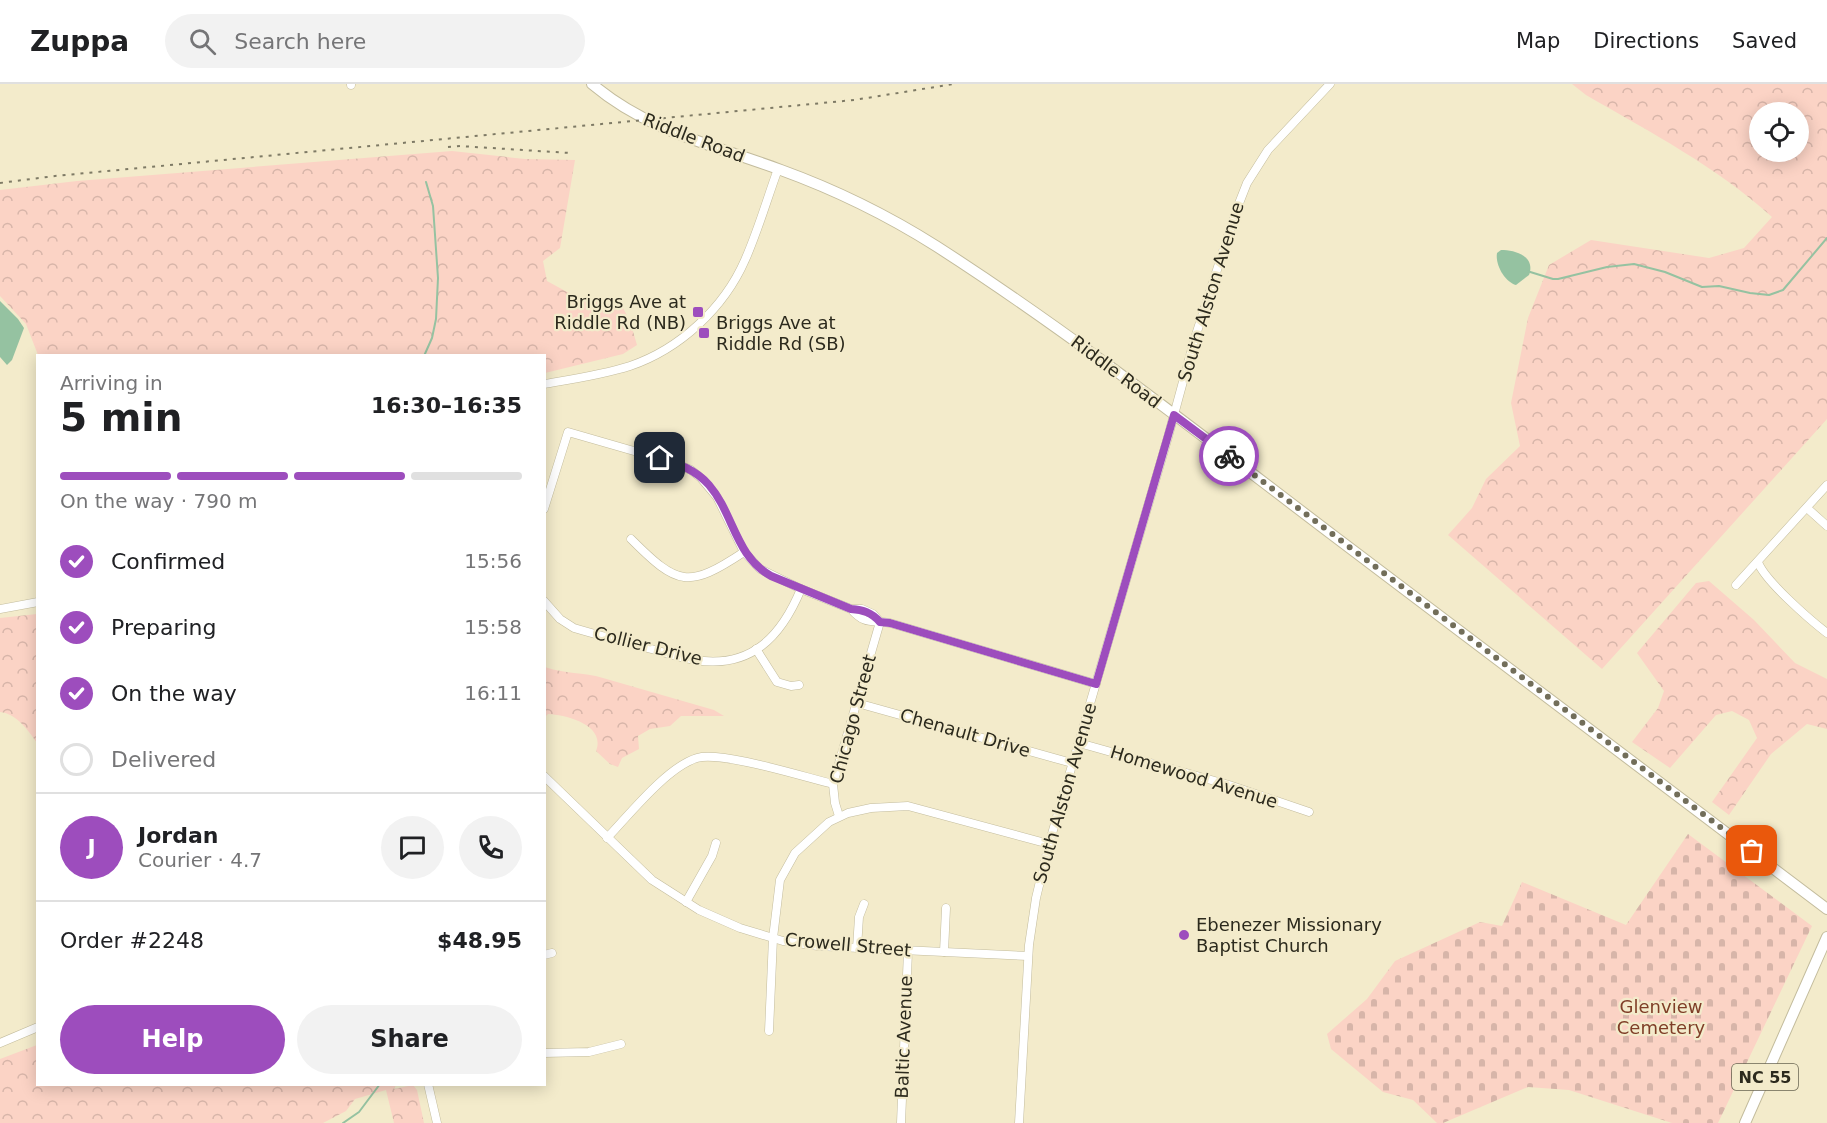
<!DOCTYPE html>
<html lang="en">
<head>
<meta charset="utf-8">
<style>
  body { margin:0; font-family:"DejaVu Sans",sans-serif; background:#f2f2f2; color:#202124; height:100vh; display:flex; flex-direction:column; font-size:22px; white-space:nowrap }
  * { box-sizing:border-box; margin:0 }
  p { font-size:20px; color:#757577 }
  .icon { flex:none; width:33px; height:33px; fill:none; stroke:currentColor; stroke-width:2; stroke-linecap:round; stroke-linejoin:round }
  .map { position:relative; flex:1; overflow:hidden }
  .panel { position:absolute; left:36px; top:270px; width:510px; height:732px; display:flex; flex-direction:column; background:#fff; border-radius:0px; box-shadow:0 3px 15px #0003 }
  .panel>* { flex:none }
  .fabs { position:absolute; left:1749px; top:18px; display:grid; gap:12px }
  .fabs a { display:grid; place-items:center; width:60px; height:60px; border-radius:50%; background:#fff; box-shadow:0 3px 15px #0003; font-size:30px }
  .pin { position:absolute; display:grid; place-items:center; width:51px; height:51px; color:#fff; margin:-26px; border-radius:12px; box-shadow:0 3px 9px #0006 }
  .courier { position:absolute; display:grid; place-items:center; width:60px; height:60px; margin:-30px; border:4px solid #9d4dbd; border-radius:50%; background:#fff; color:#222; box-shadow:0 2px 8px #0007 }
  .summary em { font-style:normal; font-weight:700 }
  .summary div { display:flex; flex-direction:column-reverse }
  .summary { display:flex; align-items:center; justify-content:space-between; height:102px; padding:0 24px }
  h1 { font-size:39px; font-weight:700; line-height:45px }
  .bar { display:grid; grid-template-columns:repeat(4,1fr); gap:9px 6px; align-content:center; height:72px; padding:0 24px }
  .bar i { height:8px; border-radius:4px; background:#e0e0e0 }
  .bar .current { background:#9d4dbd }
  .bar p { grid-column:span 4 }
  .line { display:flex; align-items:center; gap:15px; padding:0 24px; border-top:2px solid #e0e0e0 }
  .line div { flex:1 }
  .round { display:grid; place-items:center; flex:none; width:63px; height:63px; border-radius:32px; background:#f2f2f2 }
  ol { padding:0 24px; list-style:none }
  li { display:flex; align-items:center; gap:18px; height:66px }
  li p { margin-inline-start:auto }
  li .icon { padding:6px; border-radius:50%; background:#9d4dbd; color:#fff; stroke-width:4 }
  li:last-child { color:#757577 }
  li i { width:33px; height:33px; border:3px solid #e0e0e0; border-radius:50% }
  .primary-button { display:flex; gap:12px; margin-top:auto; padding:12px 24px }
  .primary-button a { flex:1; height:69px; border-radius:36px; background:#9d4dbd; color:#fff; font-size:24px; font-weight:700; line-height:69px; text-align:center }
  .primary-button a+a { background:#f2f2f2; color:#202124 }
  header { display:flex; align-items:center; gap:36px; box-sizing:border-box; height:84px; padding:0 30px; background:#fff; border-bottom:2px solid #e0e0e0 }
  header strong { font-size:28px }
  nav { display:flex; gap:33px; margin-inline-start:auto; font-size:21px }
  .search { width:420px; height:54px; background:#f2f2f2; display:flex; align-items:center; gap:15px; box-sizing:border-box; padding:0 21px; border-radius:33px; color:#757577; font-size:22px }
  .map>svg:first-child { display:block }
  .forest { fill:url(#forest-crowns); fill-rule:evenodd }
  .cemetery { fill:url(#cemetery-stones) }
  .water { fill:#95c2a1 }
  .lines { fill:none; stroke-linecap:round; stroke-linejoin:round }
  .stream { stroke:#95c2a1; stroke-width:2 }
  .minor-casing { stroke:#c3bc9d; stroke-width:9 }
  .major-casing { stroke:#c3bc9d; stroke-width:12 }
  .minor { stroke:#fff; stroke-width:8 }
  .major { stroke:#fff; stroke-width:10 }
  .rail { stroke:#7e7a65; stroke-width:2; stroke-dasharray:3 6; stroke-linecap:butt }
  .done { stroke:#726e5a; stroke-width:6; stroke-dasharray:0 10.8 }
  .route { stroke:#9d4dbd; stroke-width:8 }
  .poi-dot { fill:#9d4dbd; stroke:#f3ebcb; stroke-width:2 }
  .labels { text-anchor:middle; stroke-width:4.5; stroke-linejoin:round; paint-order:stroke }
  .shield { fill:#f3ebcb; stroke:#686451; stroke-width:1.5 }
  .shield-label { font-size:16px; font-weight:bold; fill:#2c2a1d }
  .street-label { font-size:18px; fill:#2c2a1d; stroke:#f3ebcb }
  .poi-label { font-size:18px; fill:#2c2a1d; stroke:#f3ebcb; text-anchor:start }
  .park-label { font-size:18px; fill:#7f3e27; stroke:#f3ebcb }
</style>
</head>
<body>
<header>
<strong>Zuppa</strong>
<div class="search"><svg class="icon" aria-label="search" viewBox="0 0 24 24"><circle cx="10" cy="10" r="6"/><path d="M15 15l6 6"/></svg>Search here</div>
<nav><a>Map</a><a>Directions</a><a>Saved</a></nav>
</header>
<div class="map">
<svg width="1827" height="1039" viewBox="0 0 1827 1039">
  <defs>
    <pattern id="forest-crowns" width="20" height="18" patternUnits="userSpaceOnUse" patternTransform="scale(1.5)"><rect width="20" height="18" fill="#fbd3c5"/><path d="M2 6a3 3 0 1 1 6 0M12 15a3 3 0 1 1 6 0" fill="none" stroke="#d7b5a9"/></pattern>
    <pattern id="cemetery-stones" width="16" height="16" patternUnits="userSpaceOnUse" patternTransform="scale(1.5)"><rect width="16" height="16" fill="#fbd3c5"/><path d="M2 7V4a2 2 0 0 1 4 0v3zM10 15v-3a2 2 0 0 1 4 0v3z" fill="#d7b5a9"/></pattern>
  </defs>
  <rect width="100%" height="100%" fill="#f3ebcb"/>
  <!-- forest -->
  <g class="forest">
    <path d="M1572 0H1827V335L1602 585 1448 451 1472 424 1486 395 1520 362 1511 319 1528 234 1549 181 1591 156 1709 174 1744 164 1772 133C1717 83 1650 48 1586 11ZM1760 28H1798V68H1760Z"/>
    <path d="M452 67 525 75 575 76 560 164 543 177 547 197 569 209 623 224 630 237 637 261 623 270 545 289 544 272 38 271 26 240 0 212V106L77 97Z"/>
    <path d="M1709 497 1754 536 1795 579 1827 595V645L1807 640 1771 670 1729 731 1712 718 1757 654 1749 636 1732 627 1716 631 1670 684 1632 658 1658 624 1664 607 1637 569 1696 499Z"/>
    <path d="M37 530H38L37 659C28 646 17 630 0 628V534Z"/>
    <path d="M545 583C564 590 584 588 603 594 640 605 677 615 714 626L724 632H681L670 642 650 645 638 652 639 665 622 674 618 683 610 680 596 667C606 641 567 631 548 630L545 633Z"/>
    <path d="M37 961 38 1000 396 1001 394 1005 413 1001 417 1006 424 1039H394L386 1006 355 1015 346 1027 323 1039H0V975Z"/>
  </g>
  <!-- cemetery -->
  <path class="cemetery" d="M1688 750 1812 842 1718 1039H1672L1569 1006 1528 1003 1443 1039H1437L1413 1016 1383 1008 1331 965 1327 950 1367 915 1395 877 1480 838 1502 842 1522 798 1626 841Z"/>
  <!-- water -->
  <g class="water">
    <path d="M1501 166C1515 166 1536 172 1529 191L1516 201C1505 198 1495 181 1497 169Z"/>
    <path d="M0 217 18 235 24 244 12 276 7 281 0 273Z"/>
  </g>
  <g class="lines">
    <!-- stream -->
    <g class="stream">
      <path d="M1527 187 1553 195H1558L1607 183 1634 180 1665 188 1702 203 1719 202 1750 209 1769 211 1783 206 1827 154"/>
      <path d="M424 272 432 254 436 235 438 194 433 122 426 98"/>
      <path d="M343 1039 359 1028 380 1000"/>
    </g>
    <!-- minor casing -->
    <g class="minor-casing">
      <g id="minor">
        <path d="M351 0V1"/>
        <path d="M544 300C573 295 602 291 630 282 680 265 724 224 745 176 758 147 767 115 778 85"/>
        <path d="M1807 424 1827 442"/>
        <path d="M544 425 568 348 672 378 691 386 701 394 717 413 744 468 760 485 801 505 851 525H862L873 530 880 538"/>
        <path d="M631 455C678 502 688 505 744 468"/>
        <path d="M1758 478C1764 496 1810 536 1827 549"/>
        <path d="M1736 501 1827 401"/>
        <path d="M544 517 560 535 574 544C601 552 628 559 655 566 668 570 682 574 695 576 751 585 781 553 801 505"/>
        <path d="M0 525 38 518"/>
        <path d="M851 525C865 541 871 536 890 539L1096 600"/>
        <path d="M756 565 777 598 791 602 799 601"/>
        <path d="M857 619 1072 679"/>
        <path d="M1079 659 1229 701 1309 728"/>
        <path d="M544 692 652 796 699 826 740 844 783 857 818 862 1028 872"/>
        <path d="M839 732 835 719 833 700 880 538"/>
        <path d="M607 754C629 731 667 683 697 674 722 667 804 693 833 700"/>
        <path d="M686 818 712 772 716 759"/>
        <path d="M857 864 859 833 864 820"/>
        <path d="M944 868 946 824"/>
        <path d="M544 871 552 869"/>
        <path d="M769 947 773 854 780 796 795 769 829 738 848 729 871 724 908 722 1049 760"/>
        <path d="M0 959 38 943"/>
        <path d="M544 969 589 968 621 960"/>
        <path d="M428 1000 437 1039"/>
        <path d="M901 1039 908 867"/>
        <path d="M1019 1039 1029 861 1036 814 1049 760 1168 353 1194 257 1236 127 1247 99 1268 66 1330 0"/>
      </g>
    </g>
    <!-- major casing -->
    <g class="major-casing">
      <g id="major">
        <path d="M592 0C649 48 714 61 781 86 836 106 887 131 936 162 1073 250 1201 351 1330 449 1496 574 1662 699 1827 825"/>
        <path d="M1745 1039 1827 853"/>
      </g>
    </g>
    <!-- minor -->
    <use href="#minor" class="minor"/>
    <!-- major -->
    <use href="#major" class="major"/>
    <!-- rail -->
    <g class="rail">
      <path d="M448 63 460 62 570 69"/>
      <path d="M0 99 55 92 854 16 954 0"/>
    </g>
  </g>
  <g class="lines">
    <!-- done -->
    <path class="done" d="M1229 372 1752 767"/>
    <!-- route -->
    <path class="route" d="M660 374C679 380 696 386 709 401 734 430 735 472 771 492L851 525C863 526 871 528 880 538L890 539 1096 600 1174 331 1229 372"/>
  </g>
  <!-- markers -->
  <g class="poi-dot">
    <rect x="692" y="222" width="12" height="12" rx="3"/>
    <rect x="698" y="243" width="12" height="12" rx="3"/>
    <circle cx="1184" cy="851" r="6"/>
  </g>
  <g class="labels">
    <!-- shield labels -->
    <rect class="shield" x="1732" y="980" width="66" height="26" rx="4.5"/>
    <g class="shield-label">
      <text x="1765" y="999">NC 55</text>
    </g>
    <!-- street labels -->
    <g class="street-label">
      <text transform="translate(694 54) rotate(21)" y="6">Riddle Road</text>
      <text transform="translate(1211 208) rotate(-73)" y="6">South Alston Avenue</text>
      <text transform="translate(1116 288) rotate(37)" y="6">Riddle Road</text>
      <text transform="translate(648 562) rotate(14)" y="6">Collier Drive</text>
      <text transform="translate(853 635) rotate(-75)" y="6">Chicago Street</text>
      <text transform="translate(965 649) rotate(16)" y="6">Chenault Drive</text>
      <text transform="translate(1194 693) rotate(17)" y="6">Homewood Avenue</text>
      <text transform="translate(1065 709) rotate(-74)" y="6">South Alston Avenue</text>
      <text transform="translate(848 861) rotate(5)" y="6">Crowell Street</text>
      <text transform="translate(904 953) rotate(-88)" y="6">Baltic Avenue</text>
    </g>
    <!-- poi labels -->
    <g class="poi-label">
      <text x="686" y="224" text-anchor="end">Briggs Ave at<tspan x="686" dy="21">Riddle Rd (NB)</tspan></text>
      <text x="716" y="245">Briggs Ave at<tspan x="716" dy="21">Riddle Rd (SB)</tspan></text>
      <text x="1196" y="847">Ebenezer Missionary<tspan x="1196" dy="21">Baptist Church</tspan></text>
    </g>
    <!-- park labels -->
    <g class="park-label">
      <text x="1661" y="929">Glenview<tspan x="1661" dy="21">Cemetery</tspan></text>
    </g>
  </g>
</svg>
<div class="fabs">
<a><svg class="icon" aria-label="locate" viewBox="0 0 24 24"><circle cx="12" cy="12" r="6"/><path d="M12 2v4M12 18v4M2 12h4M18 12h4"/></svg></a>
</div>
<div class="pin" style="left:1752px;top:767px;background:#ea580c"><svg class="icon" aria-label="bag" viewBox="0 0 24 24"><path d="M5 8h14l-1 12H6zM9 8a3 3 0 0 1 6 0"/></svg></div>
<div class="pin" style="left:660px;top:374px;background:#1f2937"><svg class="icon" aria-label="home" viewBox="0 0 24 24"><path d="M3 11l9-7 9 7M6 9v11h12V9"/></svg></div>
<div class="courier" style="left:1229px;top:372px"><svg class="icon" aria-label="bike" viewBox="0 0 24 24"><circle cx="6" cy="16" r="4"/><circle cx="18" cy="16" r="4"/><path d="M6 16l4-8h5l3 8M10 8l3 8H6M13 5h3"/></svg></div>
<section class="panel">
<div class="summary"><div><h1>5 min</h1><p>Arriving in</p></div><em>16:30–16:35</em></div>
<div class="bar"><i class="current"></i><i class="current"></i><i class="current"></i><i></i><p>On the way · 790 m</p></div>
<ol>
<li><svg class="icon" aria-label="check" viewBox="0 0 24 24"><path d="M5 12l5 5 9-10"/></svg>Confirmed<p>15:56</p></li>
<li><svg class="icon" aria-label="check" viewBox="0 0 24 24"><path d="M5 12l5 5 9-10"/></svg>Preparing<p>15:58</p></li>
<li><svg class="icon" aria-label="check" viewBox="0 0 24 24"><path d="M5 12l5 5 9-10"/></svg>On the way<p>16:11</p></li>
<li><i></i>Delivered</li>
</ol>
<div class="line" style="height:108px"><b class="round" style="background:#9d4dbd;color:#fff">J</b><div><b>Jordan</b><p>Courier · 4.7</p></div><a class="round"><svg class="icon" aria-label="chat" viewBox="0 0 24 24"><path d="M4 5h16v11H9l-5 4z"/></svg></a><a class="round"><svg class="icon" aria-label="phone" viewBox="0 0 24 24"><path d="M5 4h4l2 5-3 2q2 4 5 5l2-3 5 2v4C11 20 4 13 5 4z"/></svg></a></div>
<div class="line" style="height:78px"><div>Order #2248</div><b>$48.95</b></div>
<div class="primary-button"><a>Help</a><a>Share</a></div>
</section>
</div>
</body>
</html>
